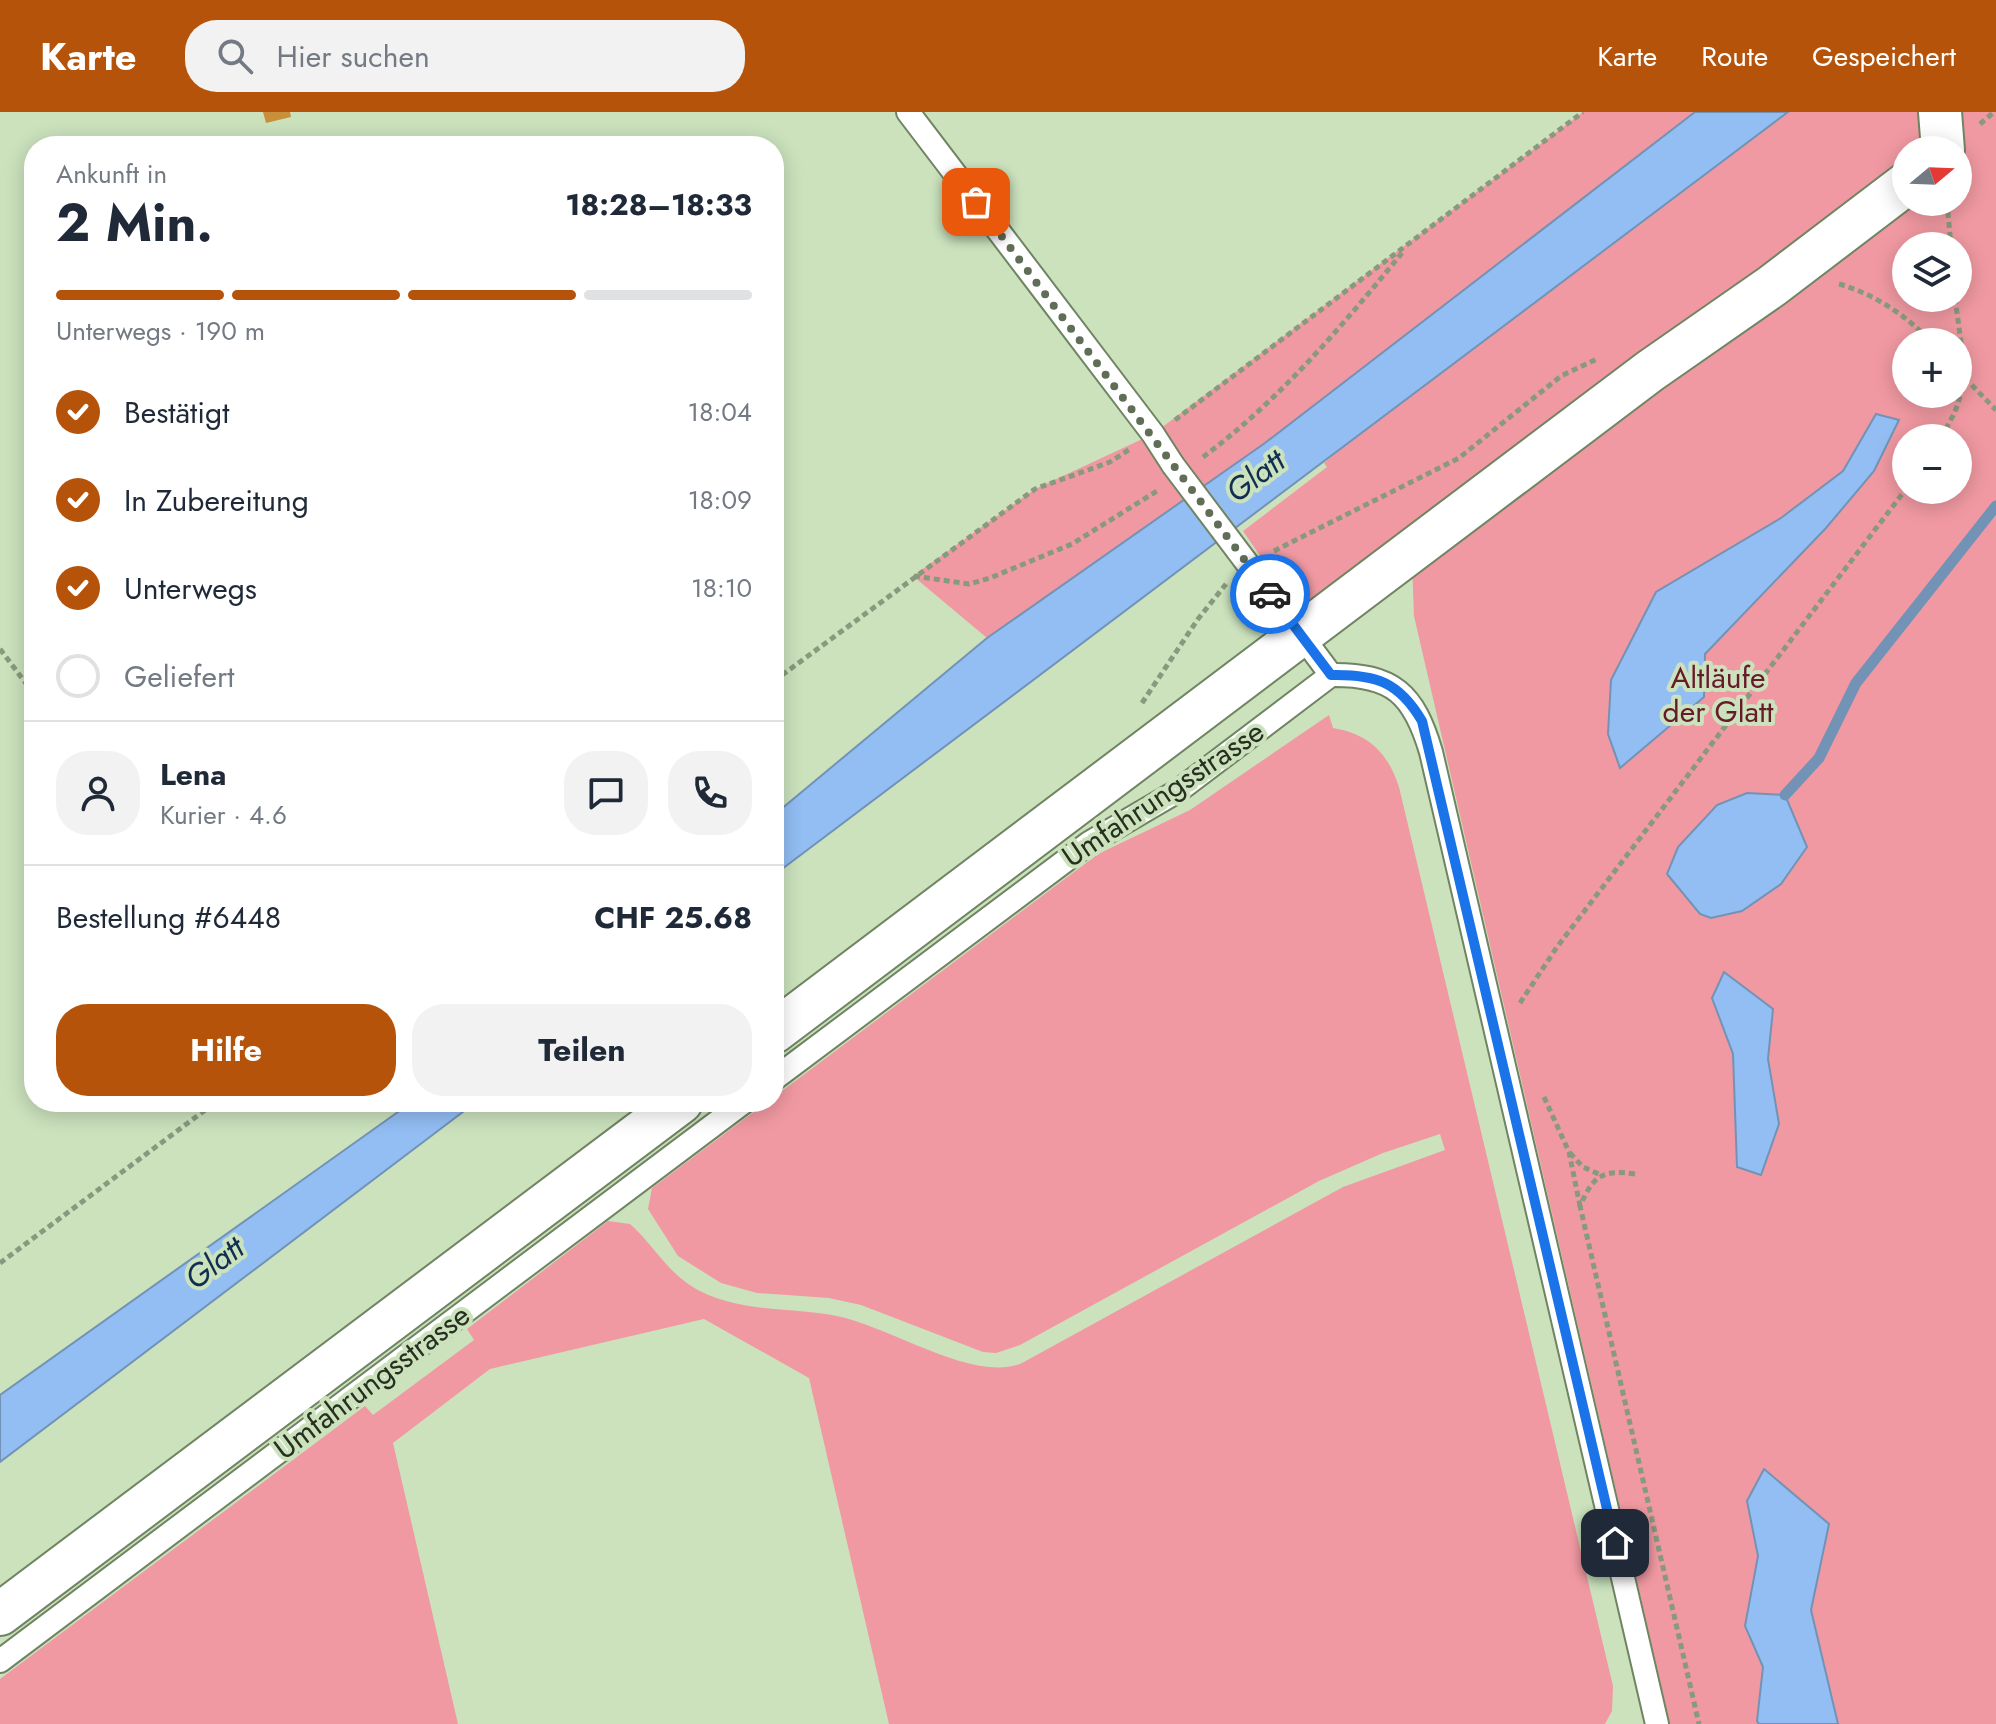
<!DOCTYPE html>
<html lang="de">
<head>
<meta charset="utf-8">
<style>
  body { margin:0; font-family:Jost,sans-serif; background:#f2f2f3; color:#1f2937; height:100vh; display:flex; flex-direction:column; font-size:30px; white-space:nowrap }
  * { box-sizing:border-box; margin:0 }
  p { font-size:26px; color:#747a83 }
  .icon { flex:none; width:44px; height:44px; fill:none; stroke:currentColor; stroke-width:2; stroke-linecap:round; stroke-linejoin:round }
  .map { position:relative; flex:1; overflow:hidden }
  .panel { position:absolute; left:24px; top:24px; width:760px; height:976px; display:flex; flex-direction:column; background:#fff; border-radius:32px; box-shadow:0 4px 20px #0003 }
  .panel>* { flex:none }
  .needle { width:52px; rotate:71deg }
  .buttons { position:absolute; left:1892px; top:24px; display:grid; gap:16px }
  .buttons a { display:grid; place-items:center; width:80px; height:80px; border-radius:50%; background:#fff; box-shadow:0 4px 20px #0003; font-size:40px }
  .pin { position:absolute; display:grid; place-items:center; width:68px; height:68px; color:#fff; margin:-34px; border-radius:16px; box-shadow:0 4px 12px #0006 }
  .courier { position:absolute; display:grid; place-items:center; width:80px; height:80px; margin:-40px; border:6px solid #1a73e8; border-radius:50%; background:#fff; color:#222; box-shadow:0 2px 10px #0007 }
  .headline em { font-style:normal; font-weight:700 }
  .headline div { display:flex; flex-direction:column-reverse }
  .headline { display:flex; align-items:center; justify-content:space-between; height:136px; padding:0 32px }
  h1 { font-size:52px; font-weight:700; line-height:60px }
  .bar { display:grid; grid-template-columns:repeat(4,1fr); gap:12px 8px; align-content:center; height:96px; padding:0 32px }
  .bar i { height:10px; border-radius:6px; background:#e0e1e3 }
  .bar .current { background:#b45309 }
  .bar p { grid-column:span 4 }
  .line { display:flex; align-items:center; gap:20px; padding:0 32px; border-top:2px solid #e0e1e3 }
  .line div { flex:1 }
  .round { display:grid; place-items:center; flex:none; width:84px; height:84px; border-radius:32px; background:#f2f2f3 }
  ol { padding:0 32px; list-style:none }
  li { display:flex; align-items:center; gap:24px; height:88px }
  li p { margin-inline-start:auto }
  li .icon { padding:8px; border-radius:50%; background:#b45309; color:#fff; stroke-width:4 }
  li:last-child { color:#747a83 }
  li i { width:44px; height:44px; border:4px solid #e0e1e3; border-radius:50% }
  .primary-button { display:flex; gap:16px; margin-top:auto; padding:16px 32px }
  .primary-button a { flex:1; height:92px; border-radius:32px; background:#b45309; color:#fff; font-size:32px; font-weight:700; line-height:92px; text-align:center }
  .primary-button a+a { background:#f2f2f3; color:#1f2937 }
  header { display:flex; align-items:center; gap:48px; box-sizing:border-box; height:112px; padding:0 40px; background:#b45309; color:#fff }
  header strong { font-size:38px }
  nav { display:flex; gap:44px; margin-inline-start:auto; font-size:28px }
  .search { width:560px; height:72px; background:#f2f2f3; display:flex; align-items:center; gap:20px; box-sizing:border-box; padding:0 28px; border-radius:32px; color:#747a83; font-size:30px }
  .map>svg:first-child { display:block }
  .green { fill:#f199a2; fill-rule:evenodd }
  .water { fill:#92bef4; stroke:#7293b5; stroke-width:2 }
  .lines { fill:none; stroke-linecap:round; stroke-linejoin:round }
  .stream { stroke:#7293b5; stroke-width:11 }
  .building { fill:#c9903c }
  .lane-casing { stroke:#6f8462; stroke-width:26 }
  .street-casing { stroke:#6f8462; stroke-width:46 }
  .path { stroke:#88997d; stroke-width:5; stroke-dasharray:6 4; stroke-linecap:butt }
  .lane { stroke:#fff; stroke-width:22 }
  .street { stroke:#fff; stroke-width:42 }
  .lane-bridge-casing { stroke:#6f8462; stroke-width:26; stroke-linecap:butt }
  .lane-bridge { stroke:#fff; stroke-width:22 }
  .done { stroke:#606e58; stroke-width:8; stroke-dasharray:0 14.4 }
  .route { stroke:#1a73e8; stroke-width:10 }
  .labels { text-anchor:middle; stroke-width:8; stroke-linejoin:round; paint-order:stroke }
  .park-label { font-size:30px; fill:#671a29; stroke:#cbe2bd }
  .street-label { font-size:30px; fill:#272f21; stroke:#cbe2bd }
  .water-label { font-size:32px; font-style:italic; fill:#0f2e51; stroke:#cbe2bd }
</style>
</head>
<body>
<header>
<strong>Karte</strong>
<div class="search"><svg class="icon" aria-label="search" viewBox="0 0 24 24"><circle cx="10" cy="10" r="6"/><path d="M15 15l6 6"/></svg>Hier suchen</div>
<nav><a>Karte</a><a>Route</a><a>Gespeichert</a></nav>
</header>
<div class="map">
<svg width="1996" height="1612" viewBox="0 0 1996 1612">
  <rect width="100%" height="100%" fill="#cbe2bd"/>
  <!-- green -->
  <g class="green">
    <path d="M1583 0H1695L1265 331 987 526 913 464 1035 377 1153 322Z"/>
    <path d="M1737 0H1996V1612H1670L1414 504 1412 450 1306 511 1243 419 1327 355 1324 351ZM1906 38H1958V90H1906ZM1906 134H1958V186H1906ZM1906 230H1958V282H1906ZM1906 326H1958V378H1906Z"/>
    <path d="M1329 603 1333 616C1369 622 1388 641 1399 675L1613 1574 1612 1599 1605 1612H889L809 1266 704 1207 490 1257 393 1331 458 1612H0V1567L365 1294 373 1303 474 1228 467 1217 608 1109 630 1112C656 1135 666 1161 700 1179 744 1201 790 1195 837 1204 889 1214 975 1272 1022 1251L1343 1075 1445 1038 1440 1022 1383 1041 1319 1069 1020 1233 996 1241 983 1240 861 1193 829 1186 757 1181 721 1171 678 1144 648 1097 652 1076 767 990H774V985L1098 742 1190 698Z"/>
  </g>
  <!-- water -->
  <g class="water">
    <path d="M1695 0H1788L774 763V703L987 526 1265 331Z"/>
    <path d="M1876 302 1899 308 1874 359 1826 416 1705 542 1704 585 1620 656 1608 622 1611 568 1656 480 1781 406 1843 359Z"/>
    <path d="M1747 681 1785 683 1807 735 1781 772 1742 799 1711 806 1700 802 1667 762 1678 735 1717 693Z"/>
    <path d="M1724 860 1773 897 1768 947 1779 1012 1761 1063 1737 1055 1733 942 1712 886Z"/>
    <path d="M412 990H476L0 1350V1283Z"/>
    <path d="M1764 1357 1829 1412 1811 1498 1838 1612H1759L1757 1609 1763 1555 1745 1514 1758 1444 1747 1389Z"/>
  </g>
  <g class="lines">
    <!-- stream -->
    <path class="stream" d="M1785 683 1819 646 1856 571 1996 394"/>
  </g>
  <!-- building -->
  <path class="building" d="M263 0H290L291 5 266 11Z"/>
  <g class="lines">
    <!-- lane casing -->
    <g class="lane-casing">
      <g id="lane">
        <path d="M908 0 1153 322 1173 353"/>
        <path d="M1296 516 1331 563"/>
        <path d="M774 967 1089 731 1178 679 1331 563C1393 562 1414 582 1431 640L1657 1612"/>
        <path d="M0 1549 744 990"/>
      </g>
    </g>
    <!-- street casing -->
    <g class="street-casing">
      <g id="street">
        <path d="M1940 0 1943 38"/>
        <path d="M774 920 1650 259 1772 174 1906 72"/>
        <path d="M0 1502 681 990"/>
      </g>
    </g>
    <!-- path -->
    <g class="path">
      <path d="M1980 12 1994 0"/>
      <path d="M1947 90 1951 134"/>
      <path d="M1839 172C1874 182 1906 203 1931 230"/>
      <path d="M1955 186 1966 267 1996 298"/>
      <path d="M1175 308 1583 0"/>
      <path d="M1941 326 1955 300 1966 267 1958 258"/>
      <path d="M1203 345C1280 288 1342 214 1402 141"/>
      <path d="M1274 439 1459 346 1561 264 1597 247"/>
      <path d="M914 464 969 472 990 466 1072 432 1157 379"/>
      <path d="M0 537 34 582"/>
      <path d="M774 569 1035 377 1110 350 1130 337"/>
      <path d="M1142 591 1198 507 1226 472"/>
      <path d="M1520 891 1557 835 1906 377"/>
      <path d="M1544 985 1569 1040 1580 1094"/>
      <path d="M1570 1041 1583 1055 1601 1063"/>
      <path d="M1635 1062C1601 1057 1593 1065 1580 1094L1699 1612"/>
      <path d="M0 1151 216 990"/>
    </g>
    <!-- lane -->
    <use href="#lane" class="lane"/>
    <!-- street -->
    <use href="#street" class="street"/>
    <!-- lane-bridge casing -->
    <g class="lane-bridge-casing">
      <path id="lane-bridge" d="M1173 353 1293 512"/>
    </g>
    <!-- lane-bridge -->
    <use href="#lane-bridge" class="lane-bridge"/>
  </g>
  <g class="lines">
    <!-- done -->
    <path class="done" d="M976 90 1270 482"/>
    <!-- route -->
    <path class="route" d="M1270 482 1331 563C1376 562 1399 570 1422 609L1615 1431"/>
  </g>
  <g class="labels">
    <!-- park labels -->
    <g class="park-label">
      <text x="1718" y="576">Altläufe<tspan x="1718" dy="34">der Glatt</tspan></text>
    </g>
    <!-- street labels -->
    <g class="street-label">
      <text transform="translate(1163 682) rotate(-34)" y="10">Umfahrungsstrasse</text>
      <text transform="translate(372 1270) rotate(-37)" y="10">Umfahrungsstrasse</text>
    </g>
    <!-- water labels -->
    <g class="water-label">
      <text transform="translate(1255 364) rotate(-37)" y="11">Glatt</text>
      <text transform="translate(214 1151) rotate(-37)" y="11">Glatt</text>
    </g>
  </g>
</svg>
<div class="buttons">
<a><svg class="needle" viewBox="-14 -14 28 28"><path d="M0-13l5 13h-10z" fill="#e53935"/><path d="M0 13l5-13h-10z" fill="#747a83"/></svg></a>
<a><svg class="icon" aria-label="layers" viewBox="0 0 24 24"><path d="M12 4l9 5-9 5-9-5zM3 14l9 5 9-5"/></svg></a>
<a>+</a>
<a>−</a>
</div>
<div class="pin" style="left:976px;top:90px;background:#ea580c"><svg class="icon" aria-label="bag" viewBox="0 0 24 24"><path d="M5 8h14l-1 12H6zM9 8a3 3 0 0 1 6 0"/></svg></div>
<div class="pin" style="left:1615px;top:1431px;background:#1f2937"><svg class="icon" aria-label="home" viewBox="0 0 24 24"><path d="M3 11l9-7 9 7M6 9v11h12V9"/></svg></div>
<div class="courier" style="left:1270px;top:482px"><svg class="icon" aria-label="car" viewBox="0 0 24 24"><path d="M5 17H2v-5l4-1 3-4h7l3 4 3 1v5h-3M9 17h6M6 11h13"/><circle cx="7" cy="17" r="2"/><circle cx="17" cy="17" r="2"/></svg></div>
<section class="panel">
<div class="headline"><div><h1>2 Min.</h1><p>Ankunft in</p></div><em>18:28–18:33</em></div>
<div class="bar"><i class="current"></i><i class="current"></i><i class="current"></i><i></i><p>Unterwegs · 190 m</p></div>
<ol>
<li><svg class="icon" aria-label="check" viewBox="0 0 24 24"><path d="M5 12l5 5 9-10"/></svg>Bestätigt<p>18:04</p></li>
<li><svg class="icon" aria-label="check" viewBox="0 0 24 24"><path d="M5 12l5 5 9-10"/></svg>In Zubereitung<p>18:09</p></li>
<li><svg class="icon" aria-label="check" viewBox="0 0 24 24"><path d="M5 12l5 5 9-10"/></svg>Unterwegs<p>18:10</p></li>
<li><i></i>Geliefert</li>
</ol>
<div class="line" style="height:144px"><a class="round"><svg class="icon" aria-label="person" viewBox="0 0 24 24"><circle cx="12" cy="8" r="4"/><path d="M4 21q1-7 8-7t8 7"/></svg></a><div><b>Lena</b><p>Kurier · 4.6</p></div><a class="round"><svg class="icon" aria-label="chat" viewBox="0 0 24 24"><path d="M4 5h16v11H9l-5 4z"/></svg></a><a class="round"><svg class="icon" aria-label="phone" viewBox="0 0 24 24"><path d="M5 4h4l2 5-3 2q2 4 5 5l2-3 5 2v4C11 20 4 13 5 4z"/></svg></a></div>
<div class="line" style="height:104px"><div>Bestellung #6448</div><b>CHF 25.68</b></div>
<div class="primary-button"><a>Hilfe</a><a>Teilen</a></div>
</section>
</div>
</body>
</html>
